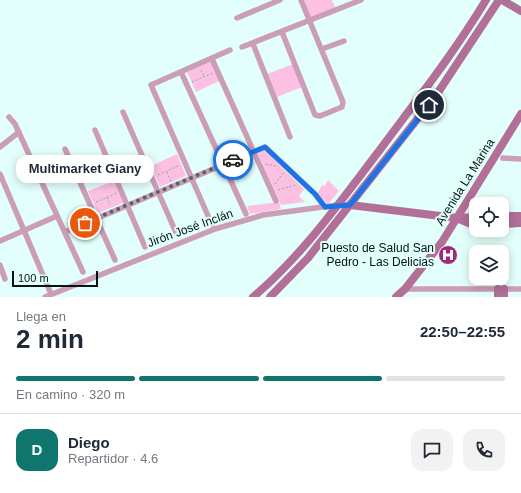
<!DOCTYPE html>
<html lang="es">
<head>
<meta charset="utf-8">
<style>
  body { margin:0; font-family:Arial,sans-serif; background:#f2f2f3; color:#1f2937; height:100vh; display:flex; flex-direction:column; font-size:15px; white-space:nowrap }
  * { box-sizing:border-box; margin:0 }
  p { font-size:13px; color:#747a83 }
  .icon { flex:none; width:22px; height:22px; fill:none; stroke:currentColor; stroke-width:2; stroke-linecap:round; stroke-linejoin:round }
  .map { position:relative; height:297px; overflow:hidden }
  .sheet { display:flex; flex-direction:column; background:#fff; flex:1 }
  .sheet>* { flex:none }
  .controls { position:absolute; left:469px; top:197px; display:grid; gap:8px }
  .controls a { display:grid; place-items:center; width:40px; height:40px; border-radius:8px; background:#fff; box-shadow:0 2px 10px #0003; font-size:20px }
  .scale { position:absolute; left:12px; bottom:10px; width:86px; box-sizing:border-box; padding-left:4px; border:2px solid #031412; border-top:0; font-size:11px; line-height:14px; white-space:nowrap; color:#031412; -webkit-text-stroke:3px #e3fffb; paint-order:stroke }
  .pin { position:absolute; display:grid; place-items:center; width:34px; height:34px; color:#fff; margin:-17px; border:2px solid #fff; border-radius:50%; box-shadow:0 1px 4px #0007 }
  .courier { position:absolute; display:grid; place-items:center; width:40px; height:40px; margin:-20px; border:3px solid #1a73e8; border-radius:50%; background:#fff; color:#222; box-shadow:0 1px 5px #0007 }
  .bubble { position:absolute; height:28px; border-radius:12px; background:#fff; box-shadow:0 2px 10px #0003; font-size:13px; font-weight:600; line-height:28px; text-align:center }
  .overview em { font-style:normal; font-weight:600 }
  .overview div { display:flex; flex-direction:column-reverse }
  .overview { display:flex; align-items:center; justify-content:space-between; height:68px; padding:0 16px }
  h1 { font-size:26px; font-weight:600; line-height:30px }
  .bar { display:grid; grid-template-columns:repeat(4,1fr); gap:6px 4px; align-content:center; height:48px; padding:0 16px }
  .bar i { height:5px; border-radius:3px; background:#e0e1e3 }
  .bar .on { background:#0f766e }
  .bar p { grid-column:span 4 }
  .line { display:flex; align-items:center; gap:10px; padding:0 16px; border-top:1px solid #e0e1e3 }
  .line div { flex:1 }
  .round { display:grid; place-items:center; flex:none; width:42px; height:42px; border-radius:12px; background:#f2f2f3 }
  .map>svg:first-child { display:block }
  .green { fill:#fbc0e2 }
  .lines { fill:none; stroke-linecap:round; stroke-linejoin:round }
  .path { stroke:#8fa7a3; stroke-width:1; stroke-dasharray:2 2; stroke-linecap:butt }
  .street { stroke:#cb9db7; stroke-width:5.5 }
  .secondary { stroke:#b26f97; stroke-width:8 }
  .done { stroke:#516664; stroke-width:4; stroke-dasharray:0 7.2 }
  .route { stroke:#1a73e8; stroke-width:5 }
  .labels { text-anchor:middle; stroke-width:4; stroke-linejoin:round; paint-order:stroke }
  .street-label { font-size:12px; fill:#031412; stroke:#e3fffb }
  .poi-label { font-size:12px; fill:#031412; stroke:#e3fffb; text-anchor:end }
</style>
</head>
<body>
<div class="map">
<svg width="521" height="297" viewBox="0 0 521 297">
  <rect width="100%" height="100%" fill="#e3fffb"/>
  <!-- green -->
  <g class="green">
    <path d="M304 0H332L335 8 311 18Z"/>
    <path d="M212 61 219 81 196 92 187 72Z"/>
    <path d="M293 64 302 87 277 97 267 74Z"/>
    <path d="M264 150 304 189 299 196 305 202 281 205 258 153Z"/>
    <path d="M177 154 186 176 160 187 151 166Z"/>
    <path d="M328 180 339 191 328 204 317 194 322 185 325 186Z"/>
    <path d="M114 181 123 203 98 213 88 191Z"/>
    <path d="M279 202 281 209 250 214 247 206Z"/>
  </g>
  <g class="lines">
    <!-- path -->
    <g class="path">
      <path d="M201 70 204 76"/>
      <path d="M192 82 213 73"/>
      <path d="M266 164 276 166"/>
      <path d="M167 172 171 182"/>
      <path d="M158 175 180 165"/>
      <path d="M275 184 284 172"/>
      <path d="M278 190 296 185"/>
      <path d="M107 197 110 205"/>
      <path d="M96 202 117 193"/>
    </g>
    <!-- street -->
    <g class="street">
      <path d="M237 18 280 0"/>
      <path d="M282 32 315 115 320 116 342 107 343 102 301 0"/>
      <path d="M253 44 290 137"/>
      <path d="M242 47 361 0"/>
      <path d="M322 49 344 41"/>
      <path d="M212 59 276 201"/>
      <path d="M181 72 246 214"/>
      <path d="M123 112 177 235"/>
      <path d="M9 117 15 124 83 272"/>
      <path d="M95 130 145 247"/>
      <path d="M0 147 19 132"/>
      <path d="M65 149 115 260"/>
      <path d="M503 158 521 159"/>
      <path d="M0 174 51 294"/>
      <path d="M212 225 151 85 230 50"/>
      <path d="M65 232 265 147 315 194 325 207"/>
      <path d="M0 241 57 216"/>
      <path d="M0 265 5 279"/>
      <path d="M405 289H521"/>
      <path d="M45 297 215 229 263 215 337 205H350"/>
    </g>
    <!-- secondary -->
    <g class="secondary">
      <path d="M502 0 521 11"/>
      <path d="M350 205 457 218 476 217"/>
      <path d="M502 216H521"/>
      <path d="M459 219 471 224H476"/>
      <path d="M502 224 521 223"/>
      <path d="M253 297C302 256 340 202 379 151 416 101 454 53 486 0"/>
      <path d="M270 297 308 258 437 94 499 0"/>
      <path d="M396 297 405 289 442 242 521 114"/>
      <path d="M498 297V289"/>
      <path d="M504 297V289"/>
    </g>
  </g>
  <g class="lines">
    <!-- done -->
    <path class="done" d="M85 223 233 160"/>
    <!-- route -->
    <path class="route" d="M233 160 265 147 315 194 325 207 350 205 429 105"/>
  </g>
  <!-- icons -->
  <defs>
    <g id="hospital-disc" transform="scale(1)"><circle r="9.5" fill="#a3287c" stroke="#e3fffb"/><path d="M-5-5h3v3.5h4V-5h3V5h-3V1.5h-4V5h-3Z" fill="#fff"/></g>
  </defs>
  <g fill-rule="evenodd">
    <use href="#hospital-disc" x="448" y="255"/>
  </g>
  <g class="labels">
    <!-- street labels -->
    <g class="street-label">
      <text transform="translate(465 182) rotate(-58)" y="4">Avenida La Marina</text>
      <text transform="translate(190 228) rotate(-20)" y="4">Jirón José Inclán</text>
    </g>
    <!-- poi labels -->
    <g class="poi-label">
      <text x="434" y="252">Puesto de Salud San<tspan x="434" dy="14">Pedro - Las Delicias</tspan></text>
    </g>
  </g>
</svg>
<div class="controls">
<a><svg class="icon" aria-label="locate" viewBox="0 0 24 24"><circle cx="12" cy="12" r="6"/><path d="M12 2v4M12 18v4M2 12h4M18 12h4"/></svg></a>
<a><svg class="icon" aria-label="layers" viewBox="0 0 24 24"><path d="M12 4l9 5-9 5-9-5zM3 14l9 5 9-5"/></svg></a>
</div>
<div class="scale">100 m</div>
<div class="pin" style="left:85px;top:223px;background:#ea580c"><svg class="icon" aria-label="bag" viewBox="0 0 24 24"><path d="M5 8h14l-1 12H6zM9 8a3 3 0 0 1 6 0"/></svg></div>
<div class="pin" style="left:429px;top:105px;background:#1f2937"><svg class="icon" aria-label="home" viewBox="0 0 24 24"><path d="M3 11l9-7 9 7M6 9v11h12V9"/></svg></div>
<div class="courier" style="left:233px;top:160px"><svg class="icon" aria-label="car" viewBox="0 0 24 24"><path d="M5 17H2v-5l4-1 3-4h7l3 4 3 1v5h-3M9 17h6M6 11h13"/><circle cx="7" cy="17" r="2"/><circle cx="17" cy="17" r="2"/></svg></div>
<div class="bubble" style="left:16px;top:155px;width:138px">Multimarket Giany</div>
</div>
<section class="sheet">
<div class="overview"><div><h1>2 min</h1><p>Llega en</p></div><em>22:50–22:55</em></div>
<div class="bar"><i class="on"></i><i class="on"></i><i class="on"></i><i></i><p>En camino · 320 m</p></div>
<div class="line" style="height:72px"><b class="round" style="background:#0f766e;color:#fff">D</b><div><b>Diego</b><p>Repartidor · 4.6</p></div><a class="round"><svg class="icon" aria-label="chat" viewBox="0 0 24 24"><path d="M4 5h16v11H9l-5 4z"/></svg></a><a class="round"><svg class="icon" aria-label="phone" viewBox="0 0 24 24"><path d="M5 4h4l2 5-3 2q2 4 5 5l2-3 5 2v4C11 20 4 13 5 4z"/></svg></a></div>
</section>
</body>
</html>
